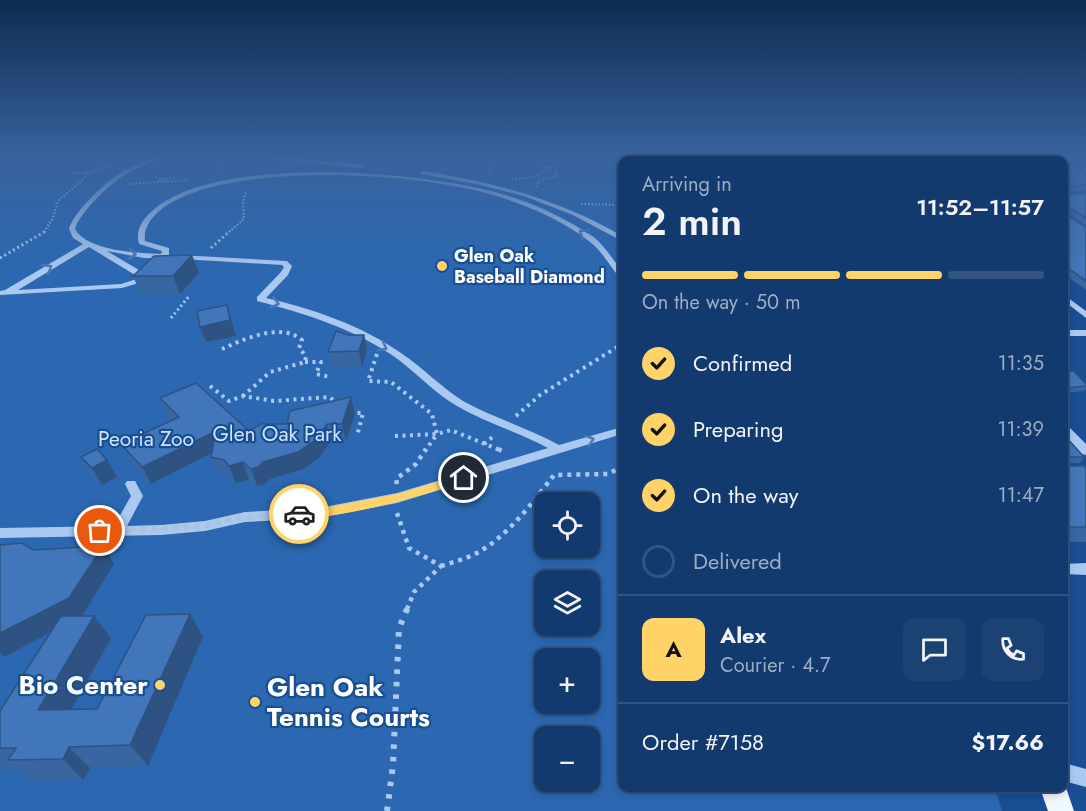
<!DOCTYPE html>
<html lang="en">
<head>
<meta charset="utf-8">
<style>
  body { margin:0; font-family:Jost,sans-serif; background:#1c4173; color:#f1f3f6; height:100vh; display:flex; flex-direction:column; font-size:22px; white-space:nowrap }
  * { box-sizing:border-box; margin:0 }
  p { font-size:20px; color:#9dadc2 }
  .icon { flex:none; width:33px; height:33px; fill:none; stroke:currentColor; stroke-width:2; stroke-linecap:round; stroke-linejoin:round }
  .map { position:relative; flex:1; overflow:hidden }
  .panel { position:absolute; left:618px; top:156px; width:450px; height:636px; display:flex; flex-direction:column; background:#133a6e; border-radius:12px; box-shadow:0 3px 9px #0003,0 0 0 2px #325481 }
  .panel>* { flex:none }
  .controls { position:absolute; left:534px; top:492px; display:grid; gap:12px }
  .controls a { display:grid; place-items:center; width:66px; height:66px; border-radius:12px; background:#133a6e; box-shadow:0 3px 9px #0003,0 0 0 2px #325481; font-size:30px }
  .pin { position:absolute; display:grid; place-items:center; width:51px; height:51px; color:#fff; margin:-26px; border:3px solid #fff; border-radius:50%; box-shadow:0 2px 6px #0007 }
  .courier { position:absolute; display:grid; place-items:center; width:60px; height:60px; margin:-30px; border:4px solid #ffd367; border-radius:50%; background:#fff; color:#222; box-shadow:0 2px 8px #0007 }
  .headline em { font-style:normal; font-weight:600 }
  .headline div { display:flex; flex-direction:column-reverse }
  .headline { display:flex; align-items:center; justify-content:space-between; height:102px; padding:0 24px }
  h1 { font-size:39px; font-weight:600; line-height:45px }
  .bar { display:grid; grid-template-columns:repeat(4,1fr); gap:9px 6px; align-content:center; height:72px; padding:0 24px }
  .bar i { height:8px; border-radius:4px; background:#325481 }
  .bar .on { background:#ffd367 }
  .bar p { grid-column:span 4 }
  .line { display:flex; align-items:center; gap:15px; padding:0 24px; border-top:2px solid #325481 }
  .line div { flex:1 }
  .round { display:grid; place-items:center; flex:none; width:63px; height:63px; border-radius:12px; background:#1c4173 }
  ol { padding:0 24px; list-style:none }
  li { display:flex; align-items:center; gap:18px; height:66px }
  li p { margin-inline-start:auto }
  li .icon { padding:6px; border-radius:50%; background:#ffd367; color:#111; stroke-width:4 }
  li:last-child { color:#9dadc2 }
  li i { width:33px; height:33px; border:3px solid #325481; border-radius:50% }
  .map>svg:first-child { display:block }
  .green { fill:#2b68b1; fill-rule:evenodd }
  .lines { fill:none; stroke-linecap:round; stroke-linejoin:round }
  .path-far4 { stroke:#a9c9f0; stroke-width:2; stroke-dasharray:1.5 2; stroke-linecap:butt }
  .path-far3 { stroke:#a9c9f0; stroke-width:3; stroke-dasharray:2 3; stroke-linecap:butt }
  .path-far2 { stroke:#a9c9f0; stroke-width:4; stroke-dasharray:3 4.5; stroke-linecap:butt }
  .path-far1 { stroke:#a9c9f0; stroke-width:4.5; stroke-dasharray:4 5; stroke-linecap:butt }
  .path { stroke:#a9c9f0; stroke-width:6; stroke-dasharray:4.5 8; stroke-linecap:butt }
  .minor { fill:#a9c9f0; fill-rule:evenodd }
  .major { fill:#f1f7ff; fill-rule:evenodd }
  .wall { fill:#3866a0 }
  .shaded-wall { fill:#2e5382 }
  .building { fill:#4177ba; stroke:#2e5382; stroke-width:1.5 }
  .oneway { stroke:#4b79b4 }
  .route { fill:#ffd367 }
  .done { stroke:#aec1d9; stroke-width:6; stroke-dasharray:0 10.8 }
  .poi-dot { fill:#ffd367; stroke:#194e93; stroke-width:2 }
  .labels { text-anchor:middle; stroke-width:4.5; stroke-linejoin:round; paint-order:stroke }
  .far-poi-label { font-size:18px; font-weight:bold; fill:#fff; stroke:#194e93; text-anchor:start }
  .park-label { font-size:21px; fill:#cfe3fb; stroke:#194e93 }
  .near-poi-label { font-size:26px; font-weight:bold; fill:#fff; stroke:#194e93; text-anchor:end }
</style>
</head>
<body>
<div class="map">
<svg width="1086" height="811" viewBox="0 0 1086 811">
  <rect width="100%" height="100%" fill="#194e93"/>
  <!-- green -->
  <path class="green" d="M0 157H626L627 160H622V788H995L1002 811H0ZM544 502H590V548H544ZM544 580H590V626H544ZM544 658H590V704H544ZM544 736H590V782H544Z"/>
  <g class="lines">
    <!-- path-far4 -->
    <g class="path-far4">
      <path d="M554 157 556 176"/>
      <path d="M216 158 223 161 218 172"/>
      <path d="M207 159 217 158"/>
      <path d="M540 168 555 167"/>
      <path d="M72 173H89"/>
      <path d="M491 174 488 168 492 167"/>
      <path d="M164 179 158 180 174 178"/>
      <path d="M512 179 532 177 546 171 547 167"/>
      <path d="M129 184 188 180"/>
      <path d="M536 187 539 181 559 175"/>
      <path d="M581 204 622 205"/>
      <path d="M44 232 53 218 58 201 90 173 113 165"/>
      <path d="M229 232 244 219 243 202 246 191"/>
    </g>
    <!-- path-far3 -->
    <g class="path-far3">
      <path d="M211 248 230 231"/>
      <path d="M0 258 46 231"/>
      <path d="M171 318 190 295"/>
    </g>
    <!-- path-far2 -->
    <g class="path-far2">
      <path d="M222 349C244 339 281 322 302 340L299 348 306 356 305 362 270 372 243 396"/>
      <path d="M377 354 368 381 391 382 432 414 437 434 425 451"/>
      <path d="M305 362H321L316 374 330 377"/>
      <path d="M210 386 229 401 243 396 274 401 329 397 338 403"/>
      <path d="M350 413H363L357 436"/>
      <path d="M516 416 540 395 622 344"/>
      <path d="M395 436 437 434 451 430 502 451"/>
      <path d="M484 444 495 435"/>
    </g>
    <!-- path-far1 -->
    <g class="path-far1">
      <path d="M498 449 502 451"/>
      <path d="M397 484 396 479 416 464 426 449"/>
      <path d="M397 513 409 548 441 566 414 592 407 609"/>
      <path d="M441 566C453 562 466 559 477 553 508 536 533 502 554 475L608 474 622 467"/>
    </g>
    <!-- path -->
    <path class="path" d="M387 811 393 765 399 628 408 607"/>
    <!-- minor -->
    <g class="minor">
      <path d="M154 157H161C149 165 135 168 123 176 108 186 80 212 75 229 87 251 138 253 161 254L162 251 139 244C135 231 142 220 151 212 214 153 423 171 502 194 530 202 556 214 581 229 586 233 592 235 596 239 606 248 614 261 622 271V277H619C610 266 601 250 590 242 564 221 532 208 500 197 424 172 232 160 164 207 153 216 143 226 145 241L169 248V259L144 258 107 251 149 276V280L122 288 0 295V291L5 290 83 244 73 238 69 229C74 211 104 184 120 173 130 167 143 163 154 157ZM89 247 140 278 121 284 18 290Z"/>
      <path d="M251 157H277L362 164 365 166 362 168Z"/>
      <path d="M880 157H886L890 160H884Z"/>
      <path d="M423 171C494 182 560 200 622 236V241L573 215 524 196 476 184 421 174V172Z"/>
      <path d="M179 255 287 261 292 266 288 275 266 298C313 309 361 325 401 353 423 368 441 387 463 401 494 418 528 428 559 445L622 427V434L397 503 319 518 245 522 205 531 161 535 0 538V528L114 526 131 496 125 484 127 481H135L143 496 127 526 161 525 205 521 245 512 319 508 397 493 548 448C519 432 486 423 457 406 433 392 415 371 392 355 351 328 304 313 257 301V297L281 272 284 267 282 265 182 259 178 257Z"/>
      <path d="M1064 295 1086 311V318L1064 301Z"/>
      <rect x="1064" y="330" width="22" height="6"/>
      <path d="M1064 424 1068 426 1086 444V455L1082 454 1064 434Z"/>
      <path d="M1086 563V575L1064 574V564Z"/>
      <path d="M1064 763 1086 769V787L1064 781Z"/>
    </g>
    <!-- major -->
    <g class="major">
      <path d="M709 157H717L719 160H711Z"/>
      <path d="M1064 782 1074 811H1048L1040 788H1064Z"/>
    </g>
  </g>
  <!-- wall -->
  <g class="wall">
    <path d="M741 157H872L876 160H743Z"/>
    <path d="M900 157H1086V171L1065 161 1086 172V191L1066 192 1067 195 1086 193V226L1066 212V215L1086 227V290L1064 274V160H904Z"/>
    <path d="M192 255 199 273 180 294 141 295 133 276Z"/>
    <path d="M348 335H364L367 350 362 367 332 368 328 352Z"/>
    <path d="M1064 372 1086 384V389L1084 391 1064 393Z"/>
    <path d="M351 397 355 414 346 441H331L319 458 303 469 270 479 265 484 257 486 249 480 236 483 231 477 219 474 211 457 212 454 151 484 130 461 121 444 173 420 167 415 160 398 249 431 287 424Z"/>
    <path d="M1064 435 1084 457 1080 463H1064Z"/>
    <path d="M81 457 117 477 102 485 91 474Z"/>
    <path d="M1064 466 1086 469V542H1064Z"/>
    <path d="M0 545 33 550 103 546 114 564 82 616 111 638 71 709H97L190 614 203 637 148 766 90 768 83 780 32 781 19 770H0V711L51 632 4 657 0 653Z"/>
  </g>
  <!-- shaded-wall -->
  <g class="shaded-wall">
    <path d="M192 255 199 273 180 294 173 276Z"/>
    <path d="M227 305 236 336 206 342 200 327Z"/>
    <path d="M364 335 367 350 362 367 359 351Z"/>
    <path d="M351 397 355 414 346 441 342 424Z"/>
    <path d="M327 424 331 441 319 458 303 469 270 479 265 484 257 486 251 469Z"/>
    <path d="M216 431 222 448 151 484 142 467Z"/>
    <path d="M107 460 117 477 102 485 92 468Z"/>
    <path d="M243 462 249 480 236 483 229 466Z"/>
    <path d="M103 546 114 564 82 616 4 657 0 653V633Z"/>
    <path d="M190 614 203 637 148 766 130 745Z"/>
    <path d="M94 616 111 638 59 732 38 710Z"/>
    <path d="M69 747 90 768 83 780 63 759Z"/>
  </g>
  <!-- building -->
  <g class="building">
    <path d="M641 157H686L688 160H642Z"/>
    <path d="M746 157H872L876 160H748Z"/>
    <path d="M909 157H1065L1066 162 1086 172V185L1067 186 1065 188 1067 195 1086 193V218L1068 206 1065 207 1066 215 1086 227V281L1064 265V160H913Z"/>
    <path d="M1071 157H1086V164Z"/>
    <path d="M192 255 173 276H133L154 256Z"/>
    <path d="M227 305 230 320 200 327 197 311Z"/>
    <path d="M336 331 348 335H364L359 351 328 352Z"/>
    <path d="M1073 371 1086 384V386L1064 388V372Z"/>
    <path d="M196 383 249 431 261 424H287L290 411 351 397 342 424H327L314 441 298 452 263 462 258 467 251 469 243 462 229 466 224 460 211 457 216 431 142 467 121 444 179 417 160 398Z"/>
    <path d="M1064 435 1084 457H1064Z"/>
    <path d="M97 449 107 460 92 468 81 457Z"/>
    <path d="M1064 466H1084L1086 469V527H1064Z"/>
    <path d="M22 543 33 550 103 546 69 598 0 633V545Z"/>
    <path d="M190 614 130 745 69 747 63 759 8 760 16 748H0V711L61 616H94L38 710 97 709 146 615Z"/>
  </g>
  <!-- one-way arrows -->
  <defs><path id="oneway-chevron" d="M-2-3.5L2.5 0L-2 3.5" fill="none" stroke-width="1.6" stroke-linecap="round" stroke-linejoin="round" transform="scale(1.5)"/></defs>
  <g class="oneway">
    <use href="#oneway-chevron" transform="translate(583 233) rotate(-146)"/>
    <use href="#oneway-chevron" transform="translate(132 254) rotate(5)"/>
    <use href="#oneway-chevron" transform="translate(48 268) rotate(-31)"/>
    <use href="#oneway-chevron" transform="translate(275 303) rotate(13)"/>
    <use href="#oneway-chevron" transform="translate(383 347) rotate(28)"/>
    <use href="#oneway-chevron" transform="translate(590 440) rotate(-16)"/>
  </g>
  <!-- sky -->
  <linearGradient id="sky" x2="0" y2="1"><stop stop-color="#0e2b51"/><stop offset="0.58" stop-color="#38639e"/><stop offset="1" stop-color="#38639e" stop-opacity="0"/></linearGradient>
  <rect width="1086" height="271" fill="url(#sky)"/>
  <!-- route -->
  <path class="route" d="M464 474 470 478 468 481C413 498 357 515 299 519L293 514 299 510 319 509 397 494Z"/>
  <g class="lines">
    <!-- done -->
    <path class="done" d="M100 531 205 526 233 518 299 514"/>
  </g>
  <!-- markers -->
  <g class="poi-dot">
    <circle cx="442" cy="266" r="6"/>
    <circle cx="160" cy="685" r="6"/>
    <circle cx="255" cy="702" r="6"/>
  </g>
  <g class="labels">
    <!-- far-poi labels -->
    <g class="far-poi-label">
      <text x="454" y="262">Glen Oak<tspan x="454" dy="21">Baseball Diamond</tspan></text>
    </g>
    <!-- park labels -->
    <g class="park-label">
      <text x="277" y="441">Glen Oak Park</text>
      <text x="146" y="446">Peoria Zoo</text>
    </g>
    <!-- near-poi labels -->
    <g class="near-poi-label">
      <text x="148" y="694">Bio Center</text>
      <text x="267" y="696" text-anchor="start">Glen Oak<tspan x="267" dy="30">Tennis Courts</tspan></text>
    </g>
  </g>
</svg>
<div class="controls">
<a><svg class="icon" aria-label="locate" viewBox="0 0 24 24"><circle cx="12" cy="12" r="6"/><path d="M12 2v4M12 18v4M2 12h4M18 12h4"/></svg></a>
<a><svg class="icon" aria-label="layers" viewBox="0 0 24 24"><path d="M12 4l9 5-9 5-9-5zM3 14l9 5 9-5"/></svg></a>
<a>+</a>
<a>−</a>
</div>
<div class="pin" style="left:100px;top:531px;background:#ea580c"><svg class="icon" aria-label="bag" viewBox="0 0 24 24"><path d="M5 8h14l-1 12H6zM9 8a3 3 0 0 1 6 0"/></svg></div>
<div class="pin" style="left:464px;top:478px;background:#1f2937"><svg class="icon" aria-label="home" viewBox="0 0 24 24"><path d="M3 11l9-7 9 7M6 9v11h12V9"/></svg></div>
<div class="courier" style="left:299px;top:514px"><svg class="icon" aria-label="car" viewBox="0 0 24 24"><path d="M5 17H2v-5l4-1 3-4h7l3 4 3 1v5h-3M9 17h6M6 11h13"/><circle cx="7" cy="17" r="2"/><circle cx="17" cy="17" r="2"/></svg></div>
<section class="panel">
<div class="headline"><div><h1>2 min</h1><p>Arriving in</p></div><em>11:52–11:57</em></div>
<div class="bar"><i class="on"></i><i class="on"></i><i class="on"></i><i></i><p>On the way · 50 m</p></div>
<ol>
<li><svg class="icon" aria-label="check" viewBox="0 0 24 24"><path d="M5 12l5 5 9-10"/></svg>Confirmed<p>11:35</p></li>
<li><svg class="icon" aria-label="check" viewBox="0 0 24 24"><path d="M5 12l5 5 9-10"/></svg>Preparing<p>11:39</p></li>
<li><svg class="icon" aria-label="check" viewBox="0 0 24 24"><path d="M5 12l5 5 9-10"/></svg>On the way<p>11:47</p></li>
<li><i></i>Delivered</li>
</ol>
<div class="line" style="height:108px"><b class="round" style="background:#ffd367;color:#111">A</b><div><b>Alex</b><p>Courier · 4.7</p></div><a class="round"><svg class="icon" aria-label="chat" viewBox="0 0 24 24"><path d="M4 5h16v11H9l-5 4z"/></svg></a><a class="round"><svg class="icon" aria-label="phone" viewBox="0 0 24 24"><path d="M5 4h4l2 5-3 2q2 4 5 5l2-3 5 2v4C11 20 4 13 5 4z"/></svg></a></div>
<div class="line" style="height:78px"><div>Order #7158</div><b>$17.66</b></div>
</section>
</div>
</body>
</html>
